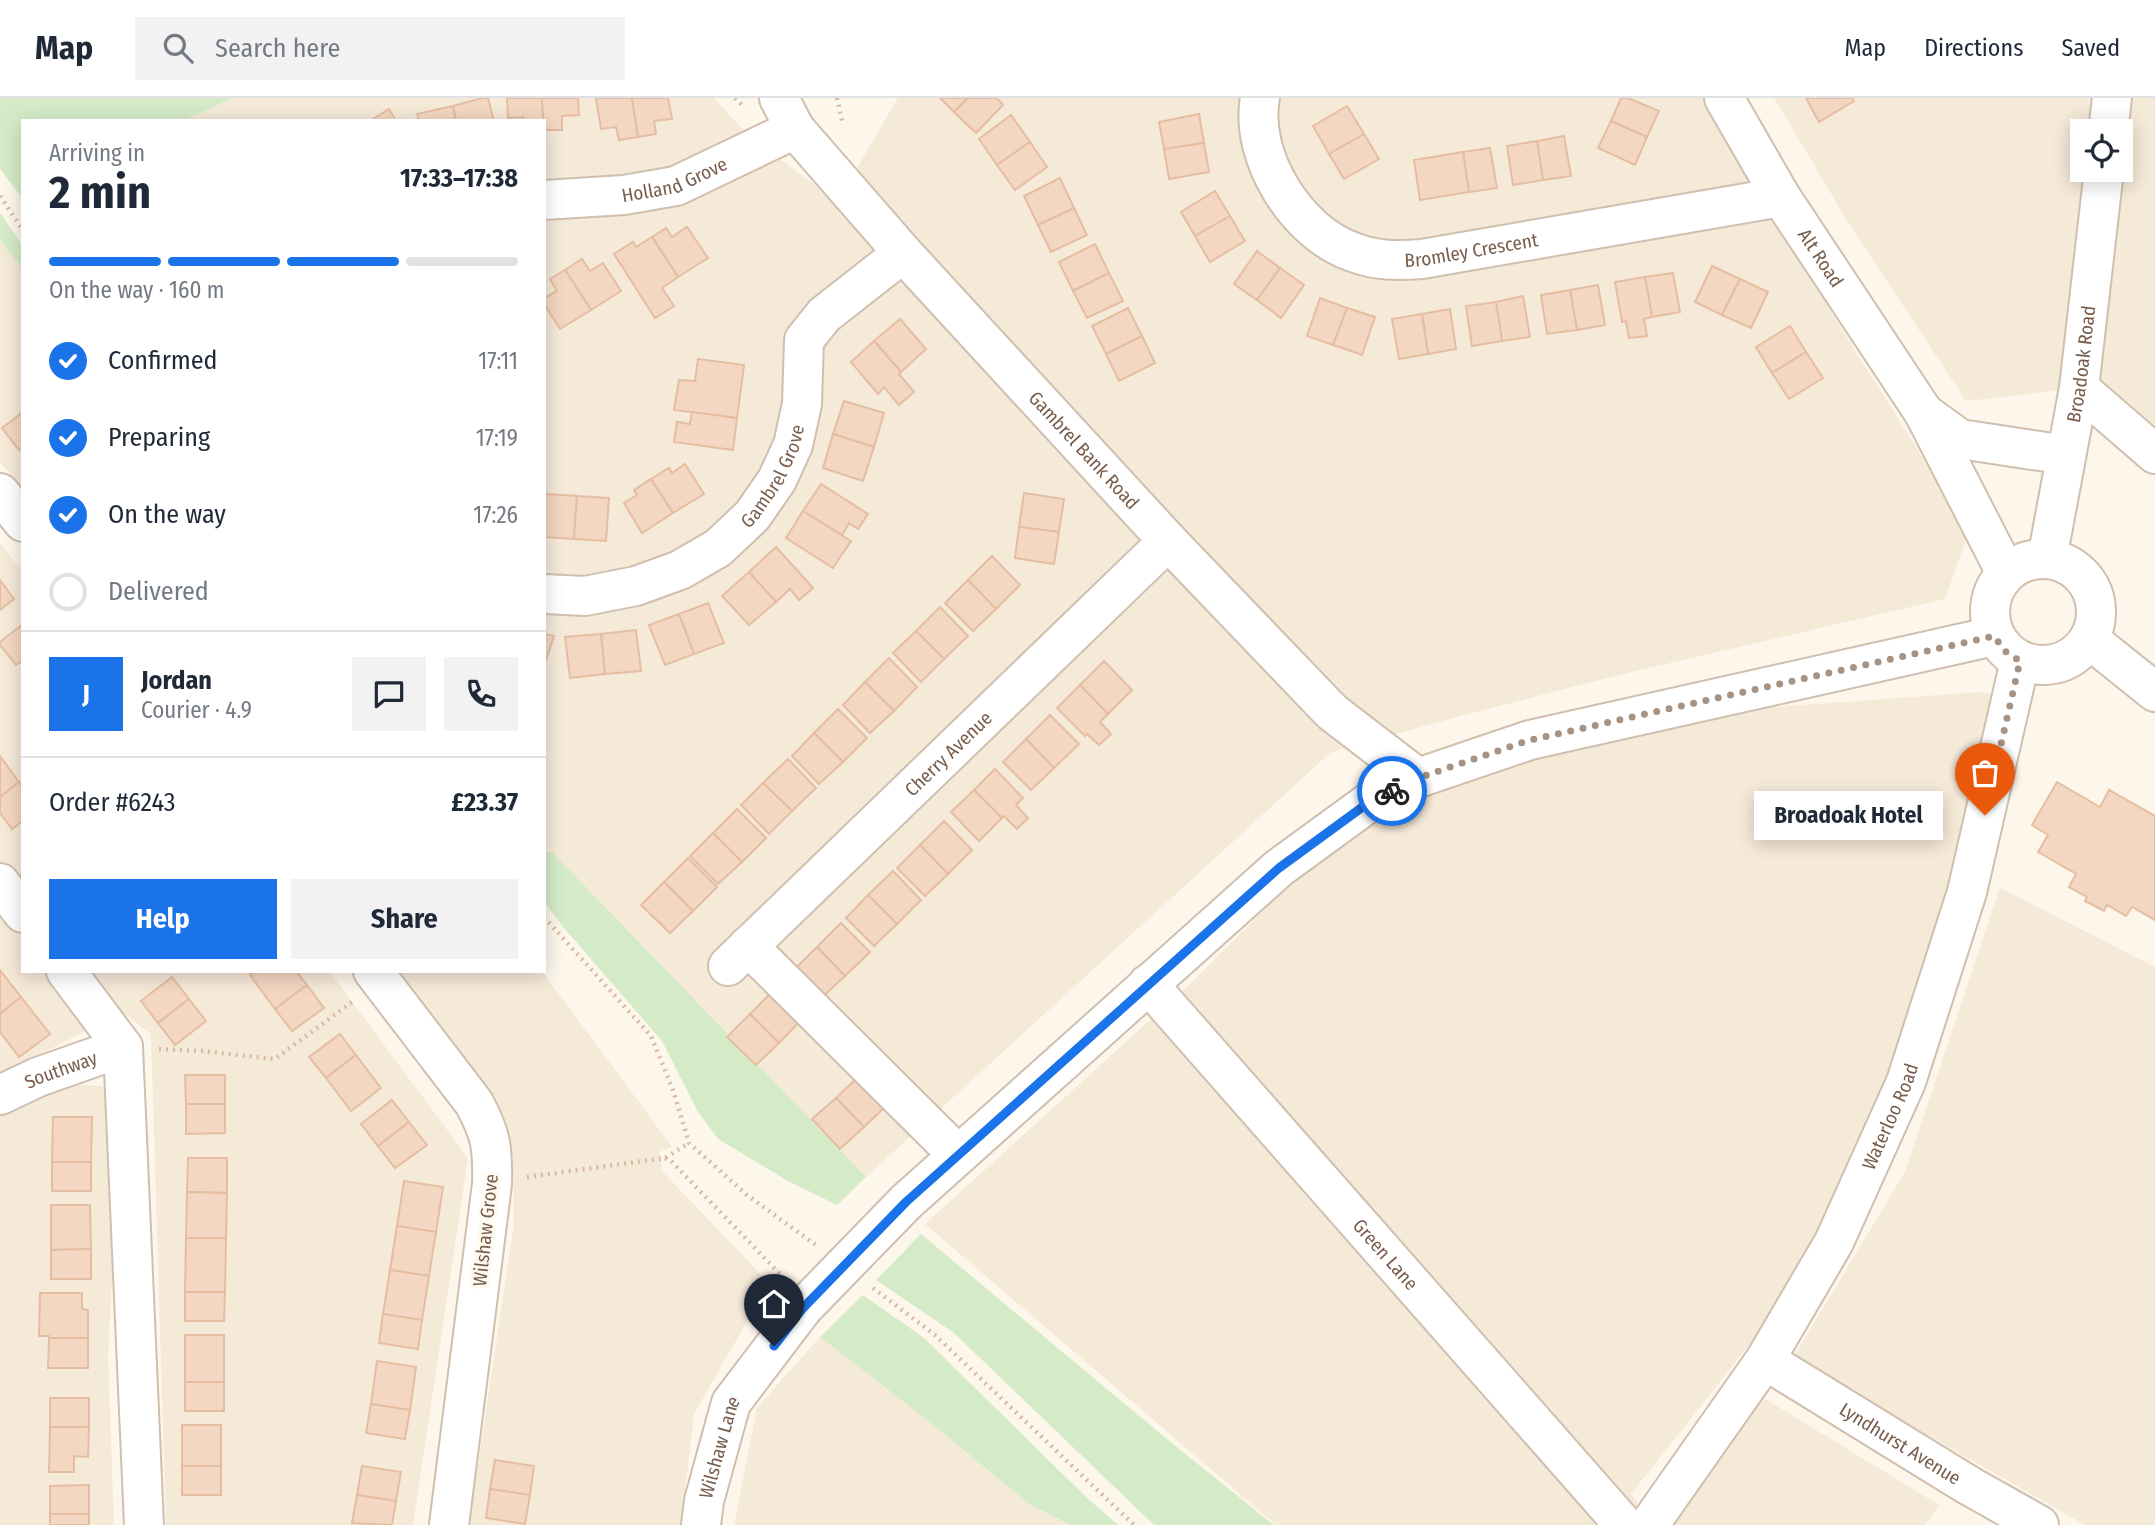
<!DOCTYPE html>
<html lang="en">
<head>
<meta charset="utf-8">
<style>
  body { margin:0; font-family:"Fira Sans Condensed",sans-serif; background:#f2f2f3; color:#1f2937; height:100vh; display:flex; flex-direction:column; font-size:26px; white-space:nowrap }
  * { box-sizing:border-box; margin:0 }
  p { font-size:23px; color:#747a83 }
  .icon { flex:none; width:38px; height:38px; fill:none; stroke:currentColor; stroke-width:2; stroke-linecap:round; stroke-linejoin:round }
  .map { position:relative; flex:1; overflow:hidden }
  .drawer { position:absolute; left:21px; top:21px; width:525px; height:854px; display:flex; flex-direction:column; background:#fff; border-radius:0px; box-shadow:0 4px 18px #0003 }
  .drawer>* { flex:none }
  .buttons { position:absolute; left:2070px; top:21px; display:grid; gap:14px }
  .buttons a { display:grid; place-items:center; width:63px; height:63px; border-radius:0px; background:#fff; box-shadow:0 4px 18px #0003; font-size:35px }
  .pin { position:absolute; display:grid; place-items:center; width:60px; height:60px; color:#fff; margin:-72px -30px; border-radius:50% 50% 50% 0; rotate:-45deg; box-shadow:0 0 7px #0007 }
  .pin .icon { rotate:45deg }
  .courier { position:absolute; display:grid; place-items:center; width:70px; height:70px; margin:-35px; border:5px solid #1a73e8; border-radius:50%; background:#fff; color:#222; box-shadow:0 2px 9px #0007 }
  .bubble { position:absolute; height:49px; border-radius:0px; background:#fff; box-shadow:0 4px 18px #0003; font-size:23px; font-weight:700; line-height:49px; text-align:center }
  .overview em { font-style:normal; font-weight:700 }
  .overview div { display:flex; flex-direction:column-reverse }
  .overview { display:flex; align-items:center; justify-content:space-between; height:119px; padding:0 28px }
  h1 { font-size:46px; font-weight:700; line-height:52px }
  .bar { display:grid; grid-template-columns:repeat(4,1fr); gap:10px 7px; align-content:center; height:84px; padding:0 28px }
  .bar i { height:9px; border-radius:5px; background:#e0e1e3 }
  .bar .active { background:#1a73e8 }
  .bar p { grid-column:span 4 }
  .line { display:flex; align-items:center; gap:18px; padding:0 28px; border-top:2px solid #e0e1e3 }
  .line div { flex:1 }
  .round { display:grid; place-items:center; flex:none; width:74px; height:74px; border-radius:0px; background:#f2f2f3 }
  ol { padding:0 28px; list-style:none }
  li { display:flex; align-items:center; gap:21px; height:77px }
  li p { margin-inline-start:auto }
  li .icon { padding:7px; border-radius:50%; background:#1a73e8; color:#fff; stroke-width:4 }
  li:last-child { color:#747a83 }
  li i { width:38px; height:38px; border:4px solid #e0e1e3; border-radius:50% }
  .button { display:flex; gap:14px; margin-top:auto; padding:14px 28px }
  .button a { flex:1; height:80px; border-radius:0px; background:#1a73e8; color:#fff; font-size:28px; font-weight:700; line-height:80px; text-align:center }
  .button a+a { background:#f2f2f3; color:#1f2937 }
  header { display:flex; align-items:center; gap:42px; box-sizing:border-box; height:98px; padding:0 35px; background:#fff; border-bottom:2px solid #e0e1e3 }
  header strong { font-size:33px }
  nav { display:flex; gap:38px; margin-inline-start:auto; font-size:24px }
  .search { width:490px; height:63px; background:#f2f2f3; display:flex; align-items:center; gap:18px; box-sizing:border-box; padding:0 24px; border-radius:0px; color:#747a83; font-size:26px }
  .map>svg:first-child { display:block }
  .residential { fill:#f5e9d8; fill-rule:evenodd }
  .green { fill:#d5ebc8 }
  .building { fill:#f3d7c2; stroke:#e5bea2; stroke-width:2 }
  .lines { fill:none; stroke-linecap:round; stroke-linejoin:round }
  .minor-casing { stroke:#d0bfaf; stroke-width:42 }
  .path { stroke:#d8baa4; stroke-width:4.5; stroke-dasharray:2 5; stroke-linecap:butt }
  .minor { stroke:#fff; stroke-width:38 }
  .minor-bridge-casing { stroke:#d0bfaf; stroke-width:42; stroke-linecap:butt }
  .minor-bridge { stroke:#fff; stroke-width:38 }
  .done { stroke:#a79383; stroke-width:7; stroke-dasharray:0 12.6 }
  .route { stroke:#1a73e8; stroke-width:9 }
  .labels { text-anchor:middle; stroke-width:7; stroke-linejoin:round; paint-order:stroke }
  .street-label { font-size:19px; fill:#795d4c; stroke:#fffaf1 }
</style>
</head>
<body>
<header>
<strong>Map</strong>
<div class="search"><svg class="icon" aria-label="search" viewBox="0 0 24 24"><circle cx="10" cy="10" r="6"/><path d="M15 15l6 6"/></svg>Search here</div>
<nav><a>Map</a><a>Directions</a><a>Saved</a></nav>
</header>
<div class="map">
<svg width="2155" height="1427" viewBox="0 0 2155 1427">
  <rect width="100%" height="100%" fill="#fdf6ea"/>
  <!-- residential -->
  <g class="residential">
    <path d="M233 0H714L746 35 837 104 898 0H1705L1839 227 1969 433 1945 501 1627 575 1464 617 1331 654 866 1079 552 754H544V23H183Z"/>
    <path d="M1774 0H2155V327L2100 288 1966 303 1848 124ZM2082 33H2121V72H2082Z"/>
    <path d="M0 142 23 171V390L0 364Z"/>
    <path d="M0 445 23 474V873H329L468 1060 413 1427H166L151 936 122 914 0 977Z"/>
    <path d="M1981 594 2009 600 1890 1017 1768 1223 1631 1396 1655 1427H1276L925 1126 1191 885 1350 726 1483 672 1774 609Z"/>
    <path d="M2000 790 2155 869V1427H2085L1793 1260 1905 1074Z"/>
    <path d="M396 873H542L672 1049 659 1054 663 1074 769 1185 694 1316 681 1427H469L514 1126 513 1058 486 991Z"/>
    <path d="M65 985 122 990 108 1257 114 1427H0V1013Z"/>
    <path d="M820 1239 936 1329 1029 1406 1071 1427H734L757 1310Z"/>
    <path d="M1762 1299 1939 1407 1925 1427H1668Z"/>
  </g>
  <!-- green -->
  <g class="green">
    <path d="M0 0H233L183 23H23V101L0 71Z"/>
    <path d="M0 115 23 148V171L0 142Z"/>
    <path d="M544 754H552L866 1079 837 1107 788 1083 718 1041 698 1014 662 943 564 830 544 804Z"/>
    <path d="M921 1136 1168 1342 1274 1427H1154L954 1235 876 1182Z"/>
    <path d="M863 1197 924 1240 1085 1398 1118 1427H1071L1029 1406 936 1329 820 1239Z"/>
  </g>
  <!-- building -->
  <g class="building">
    <path d="M482 0H488L494 23H456L453 8Z"/>
    <path d="M507 0H542L543 23H524L523 19 508 20Z"/>
    <path d="M542 0H578L579 17 562 18V32H544Z"/>
    <path d="M596 0H632L638 39 619 42 616 29 601 31Z"/>
    <path d="M632 0H668L672 21 654 23 656 36 638 39Z"/>
    <path d="M940 0H968L954 14Z"/>
    <path d="M968 0H997L1003 7 976 35 954 14Z"/>
    <path d="M1621 0H1628L1659 13 1647 39 1611 23Z"/>
    <path d="M1806 0H1852L1854 3 1819 24Z"/>
    <path d="M453 8 456 23H419L417 16Z"/>
    <path d="M1347 8 1364 36 1329 56 1313 28Z"/>
    <path d="M389 11 396 23H370Z"/>
    <path d="M1199 16 1204 45 1164 51 1159 24Z"/>
    <path d="M1011 17 1030 44 997 67 979 41Z"/>
    <path d="M1611 23 1647 39 1635 67 1598 50Z"/>
    <path d="M1364 36 1379 61 1344 81 1329 56Z"/>
    <path d="M1564 38 1571 78 1543 82 1537 43Z"/>
    <path d="M1537 43 1543 82 1513 87 1507 48Z"/>
    <path d="M1030 44 1047 69 1015 92 997 67Z"/>
    <path d="M1204 45 1209 74 1169 81 1164 51Z"/>
    <path d="M1490 50 1497 90 1469 94 1463 54Z"/>
    <path d="M1463 54 1469 94 1420 102 1414 62Z"/>
    <path d="M1060 80 1074 110 1038 127 1024 98Z"/>
    <path d="M1215 93 1230 118 1195 138 1181 114Z"/>
    <path d="M1074 110 1087 137 1051 154 1038 127Z"/>
    <path d="M1230 118 1245 143 1210 164 1195 138Z"/>
    <path d="M687 129 708 160 678 179 652 139 666 130 672 139Z"/>
    <path d="M652 139 678 179 662 190 674 208 655 220 614 156 633 144 636 149Z"/>
    <path d="M1095 146 1109 175 1073 193 1059 164Z"/>
    <path d="M1257 153 1280 170 1257 202 1234 186Z"/>
    <path d="M582 161 590 173 603 165 621 193 591 212 565 172Z"/>
    <path d="M1712 168 1740 181 1722 217 1695 204Z"/>
    <path d="M1280 170 1304 187 1281 220 1257 202Z"/>
    <path d="M565 172 591 212 560 231 544 206V200L557 193 550 181Z"/>
    <path d="M1109 175 1123 203 1087 220 1073 193Z"/>
    <path d="M1673 175 1680 214 1652 219 1645 179Z"/>
    <path d="M1645 179 1652 219 1644 221 1647 238 1629 240 1626 223 1622 224 1615 184Z"/>
    <path d="M1740 181 1768 194 1751 230 1722 217Z"/>
    <path d="M1598 187 1605 227 1577 232 1570 192Z"/>
    <path d="M1570 192 1577 232 1547 236 1541 197Z"/>
    <path d="M1523 198 1530 239 1502 243 1496 204Z"/>
    <path d="M1320 200 1347 210 1333 247 1307 238Z"/>
    <path d="M1496 204 1502 243 1472 248 1466 208Z"/>
    <path d="M1128 210 1142 238 1106 256 1092 228Z"/>
    <path d="M1347 210 1375 219 1362 257 1333 247Z"/>
    <path d="M1450 211 1456 251 1428 256 1422 216Z"/>
    <path d="M1422 216 1428 256 1399 261 1392 221Z"/>
    <path d="M900 221 926 251 901 274 874 243Z"/>
    <path d="M1790 228 1806 254 1772 275 1756 249Z"/>
    <path d="M1142 238 1155 265 1119 283 1106 256Z"/>
    <path d="M874 243 901 274 899 276 914 294 899 307 884 289 878 296 851 264Z"/>
    <path d="M1806 254 1823 280 1789 301 1772 275Z"/>
    <path d="M698 261 744 267 737 320 674 312 679 282 695 283Z"/>
    <path d="M844 303 884 315 874 349 833 336Z"/>
    <path d="M23 314V349L19 352 2 330Z"/>
    <path d="M692 314 737 320 733 352 674 344 677 324 690 326Z"/>
    <path d="M833 336 874 349 863 383 823 370Z"/>
    <path d="M685 366 704 396 673 415 651 381 669 370 672 375Z"/>
    <path d="M651 381 673 415 642 435 624 405 637 397 634 392Z"/>
    <path d="M821 386 868 416 858 431 849 425 842 437 803 413Z"/>
    <path d="M1024 395 1064 401 1059 434 1019 429Z"/>
    <path d="M545 396 577 398 574 441 544 439Z"/>
    <path d="M577 398 609 400 606 443 574 441Z"/>
    <path d="M803 413 851 443 833 470 786 440Z"/>
    <path d="M1019 429 1059 434 1054 466 1015 460Z"/>
    <path d="M776 449 813 490 799 502 790 491 776 504 749 474Z"/>
    <path d="M992 458 1020 487 996 511 968 482Z"/>
    <path d="M749 474 776 504 749 527 722 498Z"/>
    <path d="M0 482 14 501 0 512Z"/>
    <path d="M968 482 996 511 973 533 945 505Z"/>
    <path d="M708 505 724 545 694 556 679 516Z"/>
    <path d="M940 509 968 538 944 561 916 533Z"/>
    <path d="M679 516 694 556 665 567 649 527Z"/>
    <path d="M23 526V562L16 567 0 547V544Z"/>
    <path d="M636 532 641 573 605 576 601 536Z"/>
    <path d="M916 533 944 561 921 584 893 555Z"/>
    <path d="M544 536 554 538 544 568Z"/>
    <path d="M601 536 605 576 570 580 565 539Z"/>
    <path d="M889 560 917 589 894 613 865 584Z"/>
    <path d="M1104 563 1132 592 1108 616 1080 587Z"/>
    <path d="M865 584 894 613 870 635 843 607Z"/>
    <path d="M1080 587 1108 616 1100 624 1111 636 1099 647 1087 636 1085 638 1057 610Z"/>
    <path d="M838 611 867 640 843 664 814 635Z"/>
    <path d="M1050 617 1079 646 1054 670 1026 641Z"/>
    <path d="M814 635 843 664 819 686 792 658Z"/>
    <path d="M1026 641 1054 670 1031 692 1003 664Z"/>
    <path d="M0 658 19 684 0 699Z"/>
    <path d="M788 661 816 690 792 713 763 685Z"/>
    <path d="M995 671 1023 700 1016 707 1028 720 1017 731 1004 718 1002 720 974 692Z"/>
    <path d="M19 684 23 689V723L12 731 0 715V699Z"/>
    <path d="M2057 684 2100 709 2109 692 2155 718V822L2132 809 2126 818 2107 807 2104 813 2085 803 2087 799 2069 789 2076 776 2038 754 2048 737 2032 727Z"/>
    <path d="M763 685 792 713 769 736 741 707Z"/>
    <path d="M974 692 1002 720 979 743 951 714Z"/>
    <path d="M737 711 766 740 742 764 713 735Z"/>
    <path d="M944 723 972 752 948 776 920 747Z"/>
    <path d="M713 735 742 764 718 786 690 758Z"/>
    <path d="M920 747 948 776 925 798 897 770Z"/>
    <path d="M688 760 717 789 693 813 664 784Z"/>
    <path d="M893 773 921 802 897 826 868 797Z"/>
    <path d="M664 784 693 813 670 835 641 807Z"/>
    <path d="M868 797 897 826 874 848 846 820Z"/>
    <path d="M841 825 870 854 845 878 817 849Z"/>
    <path d="M817 849 845 878 815 906 794 872Z"/>
    <path d="M0 872 21 899 0 916Z"/>
    <path d="M255 873H296L307 887 275 911 250 877Z"/>
    <path d="M172 879 189 901 158 925 141 903Z"/>
    <path d="M307 887 324 910 292 933 275 911Z"/>
    <path d="M772 894 801 922 779 945 750 916Z"/>
    <path d="M21 899 50 936 19 959 0 934V916Z"/>
    <path d="M189 901 206 923 175 947 158 925Z"/>
    <path d="M750 916 779 945 756 967 727 939Z"/>
    <path d="M340 936 356 957 326 980 309 959Z"/>
    <path d="M356 957 381 990 351 1013 326 980Z"/>
    <path d="M185 977H225V1006H186Z"/>
    <path d="M859 978 887 1007 864 1029 836 1000Z"/>
    <path d="M836 1000 864 1029 840 1051 812 1021Z"/>
    <path d="M392 1002 409 1024 378 1048 361 1026Z"/>
    <path d="M186 1006H225V1035L186 1036Z"/>
    <path d="M53 1019H92L91 1064H52Z"/>
    <path d="M409 1024 427 1047 395 1070 378 1048Z"/>
    <path d="M188 1060H227V1095L187 1094Z"/>
    <rect x="52" y="1064" width="39" height="29"/>
    <path d="M404 1083 443 1089 436 1134 397 1128Z"/>
    <path d="M187 1094 227 1095 226 1140H186Z"/>
    <path d="M51 1107H90L91 1151 51 1152Z"/>
    <path d="M397 1128 436 1134 429 1178 390 1172Z"/>
    <path d="M186 1140H226L225 1194H185Z"/>
    <path d="M91 1151V1181H51V1152Z"/>
    <path d="M390 1172 429 1178 422 1222 383 1216Z"/>
    <path d="M185 1194H225L224 1223H185Z"/>
    <path d="M40 1195H82V1211L88 1212V1240H49V1238H39Z"/>
    <path d="M383 1216 422 1222 418 1251 379 1245Z"/>
    <rect x="185" y="1237" width="39" height="47"/>
    <path d="M49 1240H88V1270H48Z"/>
    <path d="M377 1263 416 1269 410 1312 371 1306Z"/>
    <rect x="185" y="1284" width="39" height="29"/>
    <rect x="50" y="1300" width="39" height="29"/>
    <path d="M371 1306 410 1312 405 1341 366 1335Z"/>
    <rect x="182" y="1327" width="39" height="41"/>
    <path d="M50 1329H89L88 1359 74 1358V1374H49Z"/>
    <path d="M495 1362 534 1368 530 1397 490 1391Z"/>
    <rect x="182" y="1368" width="39" height="29"/>
    <path d="M362 1368 401 1374 396 1403 357 1397Z"/>
    <path d="M89 1387V1416H50V1388Z"/>
    <path d="M490 1391 530 1397 525 1426 486 1420Z"/>
    <path d="M357 1397 396 1403 392 1427 352 1425Z"/>
    <rect x="50" y="1416" width="39" height="11"/>
  </g>
  <g class="lines">
    <!-- minor casing -->
    <g class="minor-casing">
      <g id="minor">
        <path id="s1" d="M779 0 795 31 903 155 1168 443 1332 614 1418 680"/>
        <path id="s2" d="M1260 0C1249 59 1297 135 1353 154 1376 163 1397 163 1422 161L1781 99"/>
        <path id="s3" d="M1724 0 1781 99 1924 315 2006 475"/>
        <path d="M2108 33 2112 0"/>
        <path id="s4" d="M544 102 624 97 676 88 795 31"/>
        <path d="M2079 290 2155 356"/>
        <path d="M1924 315 1960 341 2066 357"/>
        <path d="M0 395 23 424"/>
        <circle cx="2043" cy="514" r="53"/>
        <path id="s5" d="M2047 461 2079 290 2104 72"/>
        <path id="s6" d="M544 496 585 498 636 488 680 472 718 450 752 418 777 382 793 347 802 306 804 242 824 217 903 155"/>
        <path d="M2089 541 2155 594"/>
        <path d="M0 785 23 815"/>
        <path d="M748 848 958 1057"/>
        <path id="s7" d="M728 868 1168 443"/>
        <path d="M66 873 123 949 144 1427"/>
        <path d="M373 873 474 1005C491 1036 493 1050 492 1086L449 1427"/>
        <path id="s8" d="M1148 886 1624 1427"/>
        <path id="s9" d="M0 997 38 979 123 949"/>
        <path d="M906 1104 1279 770 1368 705 1418 680 1530 642 1994 538"/>
        <path id="s10" d="M1765 1262 1968 1387 2039 1427"/>
        <path id="s11" d="M701 1427 704 1403 731 1305 803 1210"/>
        <path id="s12" d="M1649 1427 1765 1262 1834 1144 1906 984 1967 794 2020 563"/>
      </g>
    </g>
    <!-- path -->
    <g class="path">
      <path d="M735 0 743 8"/>
      <path d="M837 0 843 27"/>
      <path d="M0 98 23 132"/>
      <path d="M544 819 651 938 673 992 689 1045 747 1097 816 1147"/>
      <path d="M159 951 202 953 275 961 352 904"/>
      <path d="M665 1060 672 1064 782 1178"/>
      <path d="M527 1079 665 1060 689 1045"/>
      <path d="M873 1190 935 1237 1134 1427"/>
    </g>
    <!-- minor -->
    <use href="#minor" class="minor"/>
    <!-- minor-bridge casing -->
    <g class="minor-bridge-casing">
      <path id="minor-bridge" d="M803 1210 906 1104"/>
    </g>
    <!-- minor-bridge -->
    <use href="#minor-bridge" class="minor-bridge"/>
  </g>
  <g class="lines">
    <!-- done -->
    <path class="done" d="M1392 693 1418 680 1530 642 1994 538 2005 553 2020 563 1985 717"/>
    <!-- route -->
    <path class="route" d="M774 1248 803 1210 906 1104 1279 770 1368 705 1392 693"/>
  </g>
  <g class="labels">
    <!-- street labels -->
    <g class="street-label">
      <text dy="7" stroke="none"><textPath href="#s4" startOffset="133">Holland Grove</textPath></text>
      <text dy="7" stroke="none"><textPath href="#s2" startOffset="313">Bromley Crescent</textPath></text>
      <text dy="7" stroke="none"><textPath href="#s3" startOffset="187">Alt Road</textPath></text>
      <text dy="7" stroke="none"><textPath href="#s5" startOffset="198">Broadoak Road</textPath></text>
      <text dy="7" stroke="none"><textPath href="#s1" startOffset="467">Gambrel Bank Road</textPath></text>
      <text dy="7" stroke="none"><textPath href="#s6" startOffset="276">Gambrel Grove</textPath></text>
      <text dy="7" stroke="none"><textPath href="#s7" startOffset="306">Cherry Avenue</textPath></text>
      <text dy="7" stroke="none"><textPath href="#s9" startOffset="66">Southway</textPath></text>
      <text dy="7" stroke="none"><textPath href="#s12" startOffset="476">Waterloo Road</textPath></text>
      <text transform="translate(485 1132) rotate(-84)" y="7">Wilshaw Grove</text>
      <text dy="7" stroke="none"><textPath href="#s8" startOffset="360">Green Lane</textPath></text>
      <text dy="7" stroke="none"><textPath href="#s10" startOffset="159">Lyndhurst Avenue</textPath></text>
      <text dy="7" stroke="none"><textPath href="#s11" startOffset="80">Wilshaw Lane</textPath></text>
    </g>
  </g>
</svg>
<div class="buttons">
<a><svg class="icon" aria-label="locate" viewBox="0 0 24 24"><circle cx="12" cy="12" r="6"/><path d="M12 2v4M12 18v4M2 12h4M18 12h4"/></svg></a>
</div>
<div class="pin" style="left:1985px;top:717px;background:#ea580c"><svg class="icon" aria-label="bag" viewBox="0 0 24 24"><path d="M5 8h14l-1 12H6zM9 8a3 3 0 0 1 6 0"/></svg></div>
<div class="pin" style="left:774px;top:1248px;background:#1f2937"><svg class="icon" aria-label="home" viewBox="0 0 24 24"><path d="M3 11l9-7 9 7M6 9v11h12V9"/></svg></div>
<div class="courier" style="left:1392px;top:693px"><svg class="icon" aria-label="bike" viewBox="0 0 24 24"><circle cx="6" cy="16" r="4"/><circle cx="18" cy="16" r="4"/><path d="M6 16l4-8h5l3 8M10 8l3 8H6M13 5h3"/></svg></div>
<div class="bubble" style="left:1754px;top:693px;width:189px">Broadoak Hotel</div>
<section class="drawer">
<div class="overview"><div><h1>2 min</h1><p>Arriving in</p></div><em>17:33–17:38</em></div>
<div class="bar"><i class="active"></i><i class="active"></i><i class="active"></i><i></i><p>On the way · 160 m</p></div>
<ol>
<li><svg class="icon" aria-label="check" viewBox="0 0 24 24"><path d="M5 12l5 5 9-10"/></svg>Confirmed<p>17:11</p></li>
<li><svg class="icon" aria-label="check" viewBox="0 0 24 24"><path d="M5 12l5 5 9-10"/></svg>Preparing<p>17:19</p></li>
<li><svg class="icon" aria-label="check" viewBox="0 0 24 24"><path d="M5 12l5 5 9-10"/></svg>On the way<p>17:26</p></li>
<li><i></i>Delivered</li>
</ol>
<div class="line" style="height:126px"><b class="round" style="background:#1a73e8;color:#fff">J</b><div><b>Jordan</b><p>Courier · 4.9</p></div><a class="round"><svg class="icon" aria-label="chat" viewBox="0 0 24 24"><path d="M4 5h16v11H9l-5 4z"/></svg></a><a class="round"><svg class="icon" aria-label="phone" viewBox="0 0 24 24"><path d="M5 4h4l2 5-3 2q2 4 5 5l2-3 5 2v4C11 20 4 13 5 4z"/></svg></a></div>
<div class="line" style="height:91px"><div>Order #6243</div><b>£23.37</b></div>
<div class="button"><a>Help</a><a>Share</a></div>
</section>
</div>
</body>
</html>
